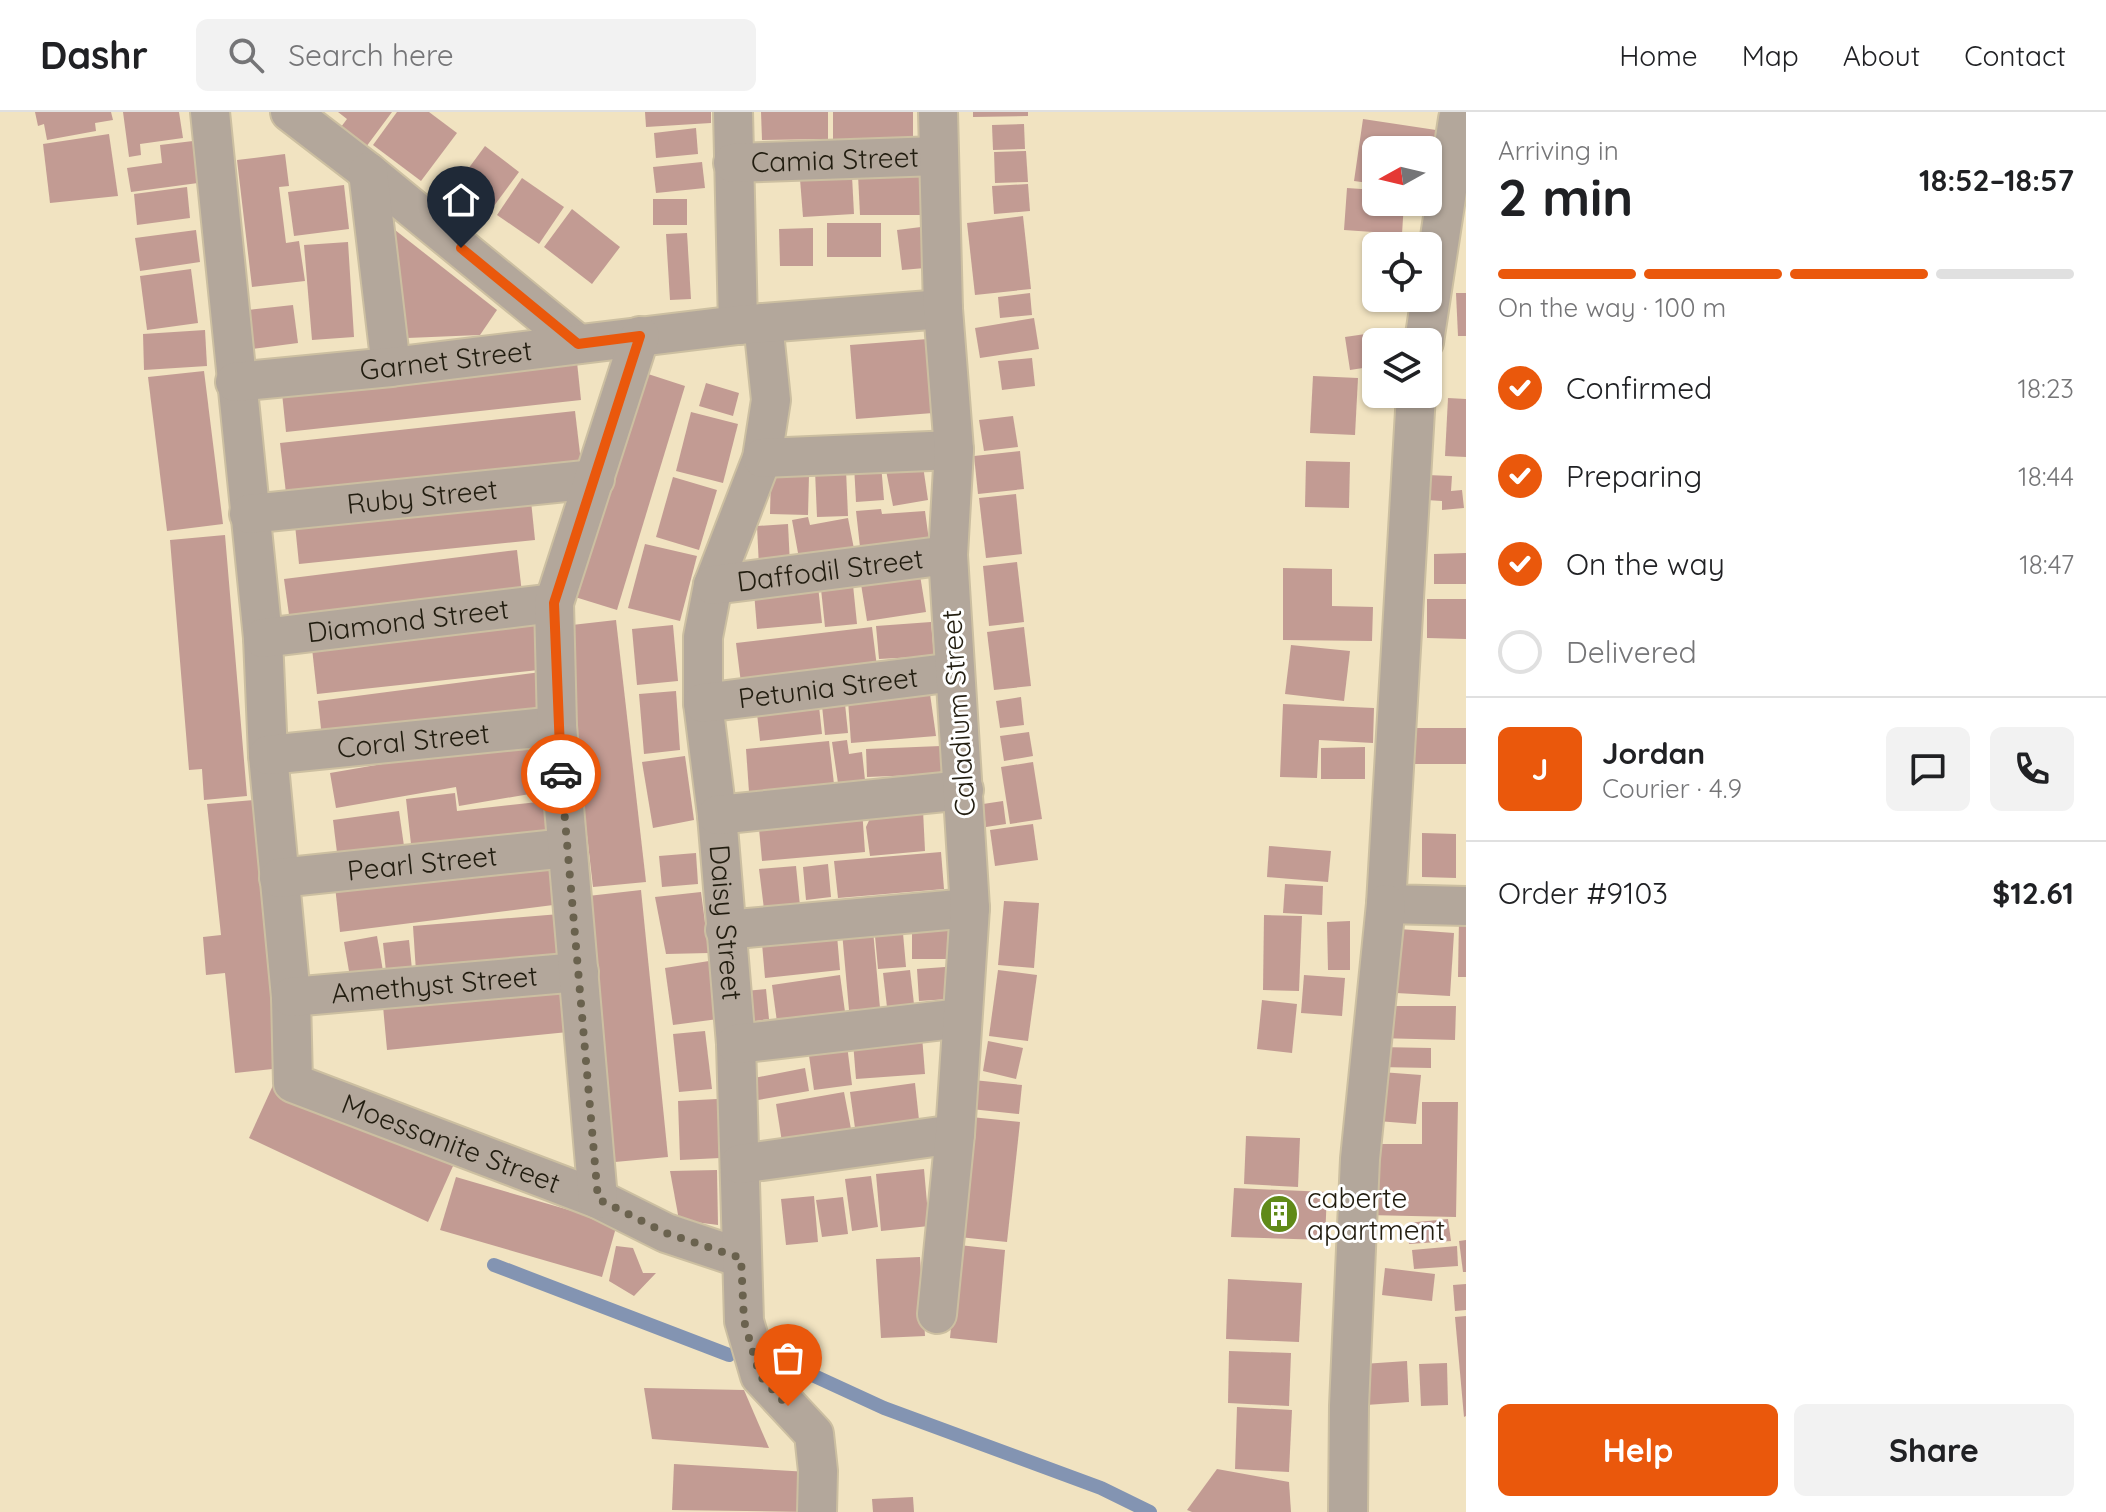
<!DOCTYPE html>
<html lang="en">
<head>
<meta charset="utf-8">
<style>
  body { margin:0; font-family:Quicksand,sans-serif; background:#f2f2f2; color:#202124; height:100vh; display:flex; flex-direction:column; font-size:30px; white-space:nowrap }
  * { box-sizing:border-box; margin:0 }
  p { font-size:26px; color:#757577 }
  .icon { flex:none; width:44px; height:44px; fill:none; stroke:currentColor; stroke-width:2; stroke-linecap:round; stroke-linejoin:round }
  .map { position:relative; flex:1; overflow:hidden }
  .drawer { display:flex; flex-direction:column; background:#fff; width:640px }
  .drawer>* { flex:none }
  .needle { width:52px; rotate:262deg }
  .tools { position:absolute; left:1362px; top:24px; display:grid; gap:16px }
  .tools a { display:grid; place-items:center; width:80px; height:80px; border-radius:12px; background:#fff; box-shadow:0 2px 6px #0004; font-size:40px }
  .pin { position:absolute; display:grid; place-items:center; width:68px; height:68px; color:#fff; margin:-82px -34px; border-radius:50% 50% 50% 0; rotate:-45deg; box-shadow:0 0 8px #0007 }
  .pin .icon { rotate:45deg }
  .courier { position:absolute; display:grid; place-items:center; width:80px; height:80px; margin:-40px; border:6px solid #ea580c; border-radius:50%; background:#fff; color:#222; box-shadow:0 2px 10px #0007 }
  .summary em { font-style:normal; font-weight:700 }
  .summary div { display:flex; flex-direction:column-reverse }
  .summary { display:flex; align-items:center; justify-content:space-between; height:136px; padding:0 32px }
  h1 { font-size:52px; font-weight:700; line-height:60px }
  .bar { display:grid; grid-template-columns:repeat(4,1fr); gap:12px 8px; align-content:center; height:96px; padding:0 32px }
  .bar i { height:10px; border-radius:6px; background:#e0e0e0 }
  .bar .current { background:#ea580c }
  .bar p { grid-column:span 4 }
  .line { display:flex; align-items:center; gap:20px; padding:0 32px; border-top:2px solid #e0e0e0 }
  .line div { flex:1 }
  .round { display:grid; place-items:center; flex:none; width:84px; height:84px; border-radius:12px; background:#f2f2f2 }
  ol { padding:0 32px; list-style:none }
  li { display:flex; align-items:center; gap:24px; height:88px }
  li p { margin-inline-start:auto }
  li .icon { padding:8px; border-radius:50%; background:#ea580c; color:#fff; stroke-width:4 }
  li:last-child { color:#757577 }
  li i { width:44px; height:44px; border:4px solid #e0e0e0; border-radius:50% }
  .primary-button { display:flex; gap:16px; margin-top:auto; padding:16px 32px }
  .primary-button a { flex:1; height:92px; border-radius:12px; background:#ea580c; color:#fff; font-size:32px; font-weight:700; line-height:92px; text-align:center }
  .primary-button a+a { background:#f2f2f2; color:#202124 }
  header { display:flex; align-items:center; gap:48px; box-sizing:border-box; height:112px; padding:0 40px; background:#fff; border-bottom:2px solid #e0e0e0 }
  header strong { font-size:38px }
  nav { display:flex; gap:44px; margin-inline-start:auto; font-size:28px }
  .search { width:560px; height:72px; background:#f2f2f2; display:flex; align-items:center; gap:20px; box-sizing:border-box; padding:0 28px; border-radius:12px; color:#757577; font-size:30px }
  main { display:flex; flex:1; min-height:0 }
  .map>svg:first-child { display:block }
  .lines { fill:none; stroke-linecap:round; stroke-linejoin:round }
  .stream { stroke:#8394b2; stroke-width:14 }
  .building { fill:#c29b93 }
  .minor-casing { stroke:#ccbfa1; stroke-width:42 }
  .minor { stroke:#b3a79b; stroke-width:38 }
  .done { stroke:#6a624e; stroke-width:8; stroke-dasharray:0 14.4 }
  .route { stroke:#ea580c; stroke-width:10 }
  .labels { text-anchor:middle; stroke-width:6; stroke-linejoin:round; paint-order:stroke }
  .street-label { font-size:28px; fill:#221d10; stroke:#fff }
  .poi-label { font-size:28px; fill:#221d10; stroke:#fff; text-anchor:start }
</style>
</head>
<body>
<header>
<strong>Dashr</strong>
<div class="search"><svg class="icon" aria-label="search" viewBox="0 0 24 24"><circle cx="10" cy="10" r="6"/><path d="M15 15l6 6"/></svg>Search here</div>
<nav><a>Home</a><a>Map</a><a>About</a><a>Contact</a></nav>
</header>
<main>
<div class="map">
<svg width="1466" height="1400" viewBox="0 0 1466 1400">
  <rect width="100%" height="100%" fill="#f1e3c1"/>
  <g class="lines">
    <!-- stream -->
    <g class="stream">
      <path d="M494 1153 729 1243"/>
      <path d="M810 1262 884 1296 1101 1376 1150 1400"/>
    </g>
  </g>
  <!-- building -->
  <g class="building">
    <path d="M35 0H111L113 8 95 11 96 19 47 28 44 12 38 14Z"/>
    <path d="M123 0H179L183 26 140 32 141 43 129 45Z"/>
    <path d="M338 0H392L366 35 341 15 347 7Z"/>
    <path d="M397 0H429L457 21 421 69 373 33Z"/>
    <path d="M645 0H711V11L646 15Z"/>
    <path d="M761 0H828V27L762 28Z"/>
    <path d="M833 0H913V29L833 28Z"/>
    <path d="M973 0H1028V4L973 5Z"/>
    <path d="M1363 7 1436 18 1430 59 1428 38H1376V72L1354 69Z"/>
    <path d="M1024 12 1025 37 993 38 992 13Z"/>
    <path d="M696 16 698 42 656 46 654 21Z"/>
    <path d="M109 22 118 84 50 91 43 32Z"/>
    <path d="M193 29 198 71 131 80 127 56 162 51 160 33Z"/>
    <path d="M485 34 519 60 491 98 457 72Z"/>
    <path d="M1026 39 1028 70 995 71 994 40Z"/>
    <path d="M285 42 289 74 279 75 286 131 299 129 305 169 252 175 237 48Z"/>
    <path d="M702 50 705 76 656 81 653 55Z"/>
    <path d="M858 63 928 64 922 103H860Z"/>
    <path d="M852 64 854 102 803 105 800 67Z"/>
    <path d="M522 66 564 95 539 132 497 103Z"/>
    <path d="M1028 72 1030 99 994 102 992 74Z"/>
    <path d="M344 73 349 117 294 124 288 80Z"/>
    <path d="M187 75 190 106 137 113 134 82Z"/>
    <path d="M1347 76 1376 78V90H1404L1402 122 1344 118Z"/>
    <rect x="653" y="87" width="34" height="26"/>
    <path d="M572 97 620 135 592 172 544 135Z"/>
    <path d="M1023 104 1031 177 975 183 967 111Z"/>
    <rect x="827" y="111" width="54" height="34"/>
    <path d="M921 115 925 156 902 158 897 118Z"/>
    <path d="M813 116V154H780L779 117Z"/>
    <path d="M196 118 200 150 140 159 135 126Z"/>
    <path d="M395 118 497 198 480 223 407 226Z"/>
    <path d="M687 121 691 187 670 188 666 122Z"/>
    <path d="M348 130 354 225 312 228 304 133Z"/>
    <path d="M191 157 198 211 147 218 140 164Z"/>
    <path d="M1030 181 1032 203 1000 206 998 185Z"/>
    <path d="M1456 181H1466V224H1458Z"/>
    <path d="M293 193 298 231 253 237 248 198Z"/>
    <path d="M1034 206 1039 237 980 246 975 216Z"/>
    <path d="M205 218 207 254 144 258 143 222Z"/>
    <path d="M1386 219 1388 230H1376V254L1350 258 1345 225Z"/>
    <path d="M928 227 933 301 856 307 850 233Z"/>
    <path d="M1032 246 1035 274 1002 278 998 249Z"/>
    <path d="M577 250 581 288 286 320 282 281Z"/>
    <path d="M204 259 223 412 167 419 148 265Z"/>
    <path d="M645 261 685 274 617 498 575 485Z"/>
    <path d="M1313 264 1358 266 1355 323 1310 321Z"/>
    <path d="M706 271 739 281 733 304 699 294Z"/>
    <path d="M1448 286 1466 287V345L1445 344Z"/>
    <path d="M575 299 581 350 286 381 280 331Z"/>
    <path d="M691 300 738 312 723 371 676 359Z"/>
    <path d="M1013 304 1018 335 984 339 979 308Z"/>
    <path d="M1020 339 1024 377 978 382 974 344Z"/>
    <path d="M922 347 928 388 893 394 885 353Z"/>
    <path d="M1306 349 1350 350 1349 396 1305 395Z"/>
    <path d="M881 352 884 388 856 390 854 353Z"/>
    <path d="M846 358 848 404 817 405 815 359Z"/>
    <path d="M771 362 809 363 808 403 770 402Z"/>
    <path d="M1427 363 1452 364 1451 379 1462 378 1464 396 1442 398V389L1426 388Z"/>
    <path d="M673 365 717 378 699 438 656 425Z"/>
    <path d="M530 379 535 428 299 452 294 403Z"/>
    <path d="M1016 382 1022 442 986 446 979 386Z"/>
    <path d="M881 397 882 402 925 399 930 436 861 444 856 399Z"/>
    <path d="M808 405 810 413 848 406 855 442 800 452 792 408Z"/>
    <path d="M788 412 790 453 759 455 757 414Z"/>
    <path d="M225 423 247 684 204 688 202 657 189 658 170 428Z"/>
    <path d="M645 432 697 444 680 509 628 496Z"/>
    <path d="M517 438 522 481 290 510 284 467Z"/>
    <path d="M1466 441V472H1434V442Z"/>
    <path d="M1017 450 1024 510 989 514 983 454Z"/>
    <path d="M1283 456 1332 457V494L1373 495 1372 529 1283 528Z"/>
    <path d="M919 457 926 500 867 509 860 466Z"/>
    <path d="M853 473 857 512 825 515 821 477Z"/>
    <path d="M818 474 822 511 757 517 754 480Z"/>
    <path d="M1427 487H1466V527L1427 526Z"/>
    <path d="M542 503 548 557 317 582 311 527Z"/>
    <path d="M616 508 646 770 593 775 563 514Z"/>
    <path d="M931 510 934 544 879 547 876 514Z"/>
    <path d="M673 513 678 569 637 573 632 517Z"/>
    <path d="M872 515 877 555 741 571 736 531Z"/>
    <path d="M1024 515 1031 574 994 578 987 520Z"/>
    <path d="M1291 533 1350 539 1344 589 1285 582Z"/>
    <path d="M541 560 544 598 322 626 318 589Z"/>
    <path d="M929 575 936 624 851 631 848 588Z"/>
    <path d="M676 579 680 638 644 642 639 582Z"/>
    <path d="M844 582 848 621 825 623 821 584Z"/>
    <path d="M818 585 822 622 760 629 756 592Z"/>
    <path d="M1021 585 1024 613 1000 616 996 589Z"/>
    <path d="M1283 592 1374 596 1373 631 1319 628 1317 666 1280 665Z"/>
    <rect x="1407" y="616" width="59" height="36"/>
    <path d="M1029 620 1033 644 1004 649 1000 624Z"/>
    <path d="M544 624 553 678 459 694 456 675 336 696 330 661Z"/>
    <path d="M847 628 849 642 862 640 865 668 838 671 832 630Z"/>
    <path d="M829 629 834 672 749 680 746 637Z"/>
    <path d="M941 634 942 662 867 665 866 637Z"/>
    <path d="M1365 635V667H1321V636Z"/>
    <path d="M685 644 694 708 653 716 642 650Z"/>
    <path d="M1033 650 1042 707 1010 712 1001 655Z"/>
    <path d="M455 681 457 699 547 689 551 725 412 741 406 687Z"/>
    <path d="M254 688 282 956 235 961 225 861 206 863 203 825 221 823 207 692Z"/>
    <path d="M1003 689 1006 712 986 715 983 692Z"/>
    <path d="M862 697 865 740 762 749 758 706Z"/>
    <path d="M923 698 925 739 870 744 866 715 872 702Z"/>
    <path d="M399 699 405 741 338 749 333 708Z"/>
    <path d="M1033 712 1038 748 995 754 990 718Z"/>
    <path d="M1422 721 1456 722V766L1422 765Z"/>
    <path d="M1269 734 1331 739 1328 770 1267 765Z"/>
    <path d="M941 740 944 777 838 786 834 749Z"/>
    <path d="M696 741 698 772 662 775 659 744Z"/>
    <path d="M562 750 569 791 340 820 335 774Z"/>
    <path d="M828 752 831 785 806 788 803 755Z"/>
    <path d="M796 754 800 794 764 797 759 757Z"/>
    <path d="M1285 772 1323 774 1322 803 1283 801Z"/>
    <path d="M641 778 668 1045 615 1050 588 784Z"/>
    <path d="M701 780 709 841 666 842 655 785Z"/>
    <path d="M1004 789 1039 791 1034 856 998 853Z"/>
    <path d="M572 801 576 846 416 860 413 814Z"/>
    <path d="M1264 803 1302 804 1299 879 1263 878Z"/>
    <path d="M872 807 880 896 849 898 841 809Z"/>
    <path d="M1459 807 1466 808V865H1458Z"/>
    <path d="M1350 809V858H1328L1327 810Z"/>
    <path d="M902 810 906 855 878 857 874 813Z"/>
    <rect x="912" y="810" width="40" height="37"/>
    <path d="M836 812 840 858 765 866 761 820Z"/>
    <path d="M1399 817 1454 821 1450 884 1396 881Z"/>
    <path d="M377 824 383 859 350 865 344 830Z"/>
    <path d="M409 828 413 867 387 869 383 831Z"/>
    <path d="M709 849 718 907 673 913 665 856Z"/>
    <path d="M945 855 948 887 919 889 917 857Z"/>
    <path d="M910 858 914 892 887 895 883 861Z"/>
    <path d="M998 858 1037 863 1028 929 989 924Z"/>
    <path d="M840 863 845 900 777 910 772 873Z"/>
    <path d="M1304 863 1345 866 1342 904 1301 901Z"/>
    <path d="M564 877 568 920 387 938 383 894Z"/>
    <path d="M766 877 769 907 749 910 745 879Z"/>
    <path d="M1262 888 1297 892 1292 941 1257 937Z"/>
    <path d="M1377 894H1456L1455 928 1377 926Z"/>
    <path d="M705 919 712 977 679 980 673 922Z"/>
    <path d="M922 924 925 962 856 967 853 930Z"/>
    <path d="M846 925 852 973 814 978 807 930Z"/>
    <path d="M988 929 1023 936 1016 967 983 959Z"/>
    <path d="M1379 935 1431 936V956L1379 955Z"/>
    <path d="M805 956 809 979 758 988 754 966Z"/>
    <path d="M1381 960 1421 963 1416 1012 1377 1009Z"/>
    <path d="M973 968 1022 973 1019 1002 971 997Z"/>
    <path d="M275 969 453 1054 428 1110 249 1026Z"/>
    <path d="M915 971 919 1008 855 1016 850 980Z"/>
    <path d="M844 980 851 1017 782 1030 776 992Z"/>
    <path d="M717 987 720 1046 680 1048 678 989Z"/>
    <path d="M1422 990H1458L1456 1105 1367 1103 1368 1032H1422Z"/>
    <path d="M971 1005 1020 1010 1007 1130 959 1125Z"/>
    <path d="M1246 1024 1300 1026 1298 1075 1244 1072Z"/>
    <path d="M924 1057 929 1114 881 1119 876 1062Z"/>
    <path d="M717 1058 718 1113 679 1108 670 1059Z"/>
    <path d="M871 1064 878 1115 852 1119 845 1067Z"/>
    <path d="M456 1065 617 1112 602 1165 440 1118Z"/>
    <path d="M1234 1076 1327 1080 1325 1128 1231 1125Z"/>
    <path d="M814 1084 818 1130 786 1133 781 1087Z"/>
    <path d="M843 1085 848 1122 822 1125 816 1088Z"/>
    <path d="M1448 1107 1451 1129 1409 1132 1407 1111Z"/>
    <path d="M1466 1128V1160H1463L1459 1129Z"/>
    <path d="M959 1133 1005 1138 997 1231 950 1226Z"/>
    <path d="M616 1134 633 1136 643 1161H656L634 1184 609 1169Z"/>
    <path d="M1457 1134 1458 1154 1414 1157 1412 1138Z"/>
    <path d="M920 1145 925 1224 881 1226 876 1147Z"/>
    <path d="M1385 1156 1435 1162 1432 1189 1382 1183Z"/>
    <path d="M1228 1167 1302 1171 1299 1230 1226 1227Z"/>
    <path d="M1466 1172V1198L1455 1199 1453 1173Z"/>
    <path d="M1466 1204V1304L1464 1305 1455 1205Z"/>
    <path d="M1229 1239 1291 1241 1289 1294 1228 1291Z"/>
    <path d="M1407 1249 1409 1290 1366 1293 1363 1252Z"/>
    <path d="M1447 1251 1448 1293 1421 1294 1419 1252Z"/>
    <path d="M644 1276 744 1278 769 1336 652 1327Z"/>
    <path d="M1237 1295 1292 1298 1289 1360 1235 1357Z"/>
    <path d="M674 1352 809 1360 807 1400 672 1398Z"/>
    <path d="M1217 1357 1289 1370 1291 1400H1192L1187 1398Z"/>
    <path d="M913 1385 914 1400H873L872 1387Z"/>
  </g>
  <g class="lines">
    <!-- minor casing -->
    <g class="minor-casing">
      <g id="minor">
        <path id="s1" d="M210 0 263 526 268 643 291 885 293 971 598 1087 666 1121 741 1146"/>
        <path d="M290 0 368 60 578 232"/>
        <path d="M733 0 738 213"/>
        <path id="s2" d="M733 51 938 44"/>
        <path d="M368 60 391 255"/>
        <path id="s3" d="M763 211 771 288 762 346 713 473 703 525V591L717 703 736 932 744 1209 760 1264 814 1322 818 1359 817 1400"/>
        <path d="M1424 230 1458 7 1466 8"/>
        <path id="s4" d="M235 270 391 255 738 213 943 197"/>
        <path d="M1416 282 1386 792 1466 794"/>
        <path d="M762 346 954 338"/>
        <path id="s5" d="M249 402 595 367"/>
        <path id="s6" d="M713 473 948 443"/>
        <path id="s7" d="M263 526 554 491"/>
        <path id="s8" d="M703 591 955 560"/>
        <path id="s9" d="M268 643 557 614"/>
        <path d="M717 703 964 678"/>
        <path id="s10" d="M279 766 567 736"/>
        <path d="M725 818 970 796"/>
        <path id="s11" d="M291 885 579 860"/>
        <path d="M736 932 962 906"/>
        <path d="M740 1052 955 1022"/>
        <path d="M598 1087 557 614 554 491 640 224"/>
        <path d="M937 1202 955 1022 970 796 948 443 954 338 943 197 938 0"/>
        <path d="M1348 1400 1349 1294 1360 1047 1386 792"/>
      </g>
    </g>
    <!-- minor -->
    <use href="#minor" class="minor"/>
  </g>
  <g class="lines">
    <!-- done -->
    <path class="done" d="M561 662 598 1087 666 1121 741 1146 744 1209 760 1264 788 1294"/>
    <!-- route -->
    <path class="route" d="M461 136 578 232 640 224 554 491 561 662"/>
  </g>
  <!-- icons -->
  <defs>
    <g id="building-disc" transform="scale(2)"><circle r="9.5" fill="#608a18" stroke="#fff"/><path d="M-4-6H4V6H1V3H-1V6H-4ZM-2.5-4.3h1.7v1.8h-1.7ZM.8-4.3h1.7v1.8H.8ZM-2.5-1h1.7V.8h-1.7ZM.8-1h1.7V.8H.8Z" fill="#fff"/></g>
  </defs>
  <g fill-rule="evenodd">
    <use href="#building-disc" x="1279" y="1102"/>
  </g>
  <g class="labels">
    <!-- street labels -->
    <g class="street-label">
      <text dy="10" stroke="none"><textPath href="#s2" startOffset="102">Camia Street</textPath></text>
      <text dy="10" stroke="none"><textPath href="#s4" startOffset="212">Garnet Street</textPath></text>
      <text dy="10" stroke="none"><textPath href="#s5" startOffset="174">Ruby Street</textPath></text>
      <text dy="10" stroke="none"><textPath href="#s6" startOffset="118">Daffodil Street</textPath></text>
      <text dy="10" stroke="none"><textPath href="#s7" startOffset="146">Diamond Street</textPath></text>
      <text dy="10" stroke="none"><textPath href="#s8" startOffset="126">Petunia Street</textPath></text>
      <text transform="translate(958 601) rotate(-94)" y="10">Caladium Street</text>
      <text dy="10" stroke="none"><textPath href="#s9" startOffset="146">Coral Street</textPath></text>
      <text dy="10" stroke="none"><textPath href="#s10" startOffset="144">Pearl Street</textPath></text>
      <text dy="10" stroke="none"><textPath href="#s3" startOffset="612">Daisy Street</textPath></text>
      <text dy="10" stroke="none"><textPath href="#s11" startOffset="144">Amethyst Street</textPath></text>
      <text dy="10" stroke="none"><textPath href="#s1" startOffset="1144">Moessanite Street</textPath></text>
    </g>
    <!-- poi labels -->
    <g class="poi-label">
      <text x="1307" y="1096">caberte<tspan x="1307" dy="32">apartment</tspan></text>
    </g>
  </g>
</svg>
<div class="tools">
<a><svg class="needle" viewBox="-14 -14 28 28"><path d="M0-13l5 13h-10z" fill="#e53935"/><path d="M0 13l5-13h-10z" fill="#757577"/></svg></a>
<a><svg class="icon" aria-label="locate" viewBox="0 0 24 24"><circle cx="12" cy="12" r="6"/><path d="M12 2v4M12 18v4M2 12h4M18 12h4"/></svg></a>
<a><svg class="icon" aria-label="layers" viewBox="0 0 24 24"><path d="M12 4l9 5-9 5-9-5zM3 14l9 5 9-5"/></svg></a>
</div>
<div class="pin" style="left:788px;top:1294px;background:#ea580c"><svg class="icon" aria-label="bag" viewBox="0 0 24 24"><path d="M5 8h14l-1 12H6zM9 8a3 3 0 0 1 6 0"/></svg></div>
<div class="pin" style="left:461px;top:136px;background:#1f2937"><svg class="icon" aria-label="home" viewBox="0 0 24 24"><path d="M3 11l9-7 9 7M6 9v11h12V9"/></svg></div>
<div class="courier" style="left:561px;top:662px"><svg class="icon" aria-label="car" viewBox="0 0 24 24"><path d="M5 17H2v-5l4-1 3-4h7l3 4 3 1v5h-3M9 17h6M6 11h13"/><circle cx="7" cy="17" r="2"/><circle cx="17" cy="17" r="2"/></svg></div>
</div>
<section class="drawer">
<div class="summary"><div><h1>2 min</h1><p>Arriving in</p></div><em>18:52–18:57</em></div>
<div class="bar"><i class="current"></i><i class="current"></i><i class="current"></i><i></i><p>On the way · 100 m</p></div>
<ol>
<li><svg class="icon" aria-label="check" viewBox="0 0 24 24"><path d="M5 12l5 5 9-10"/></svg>Confirmed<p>18:23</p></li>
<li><svg class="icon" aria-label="check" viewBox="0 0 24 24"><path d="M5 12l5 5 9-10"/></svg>Preparing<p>18:44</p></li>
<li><svg class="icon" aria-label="check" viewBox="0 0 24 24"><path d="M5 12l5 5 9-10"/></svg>On the way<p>18:47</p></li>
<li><i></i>Delivered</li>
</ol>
<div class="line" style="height:144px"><b class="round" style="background:#ea580c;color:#fff">J</b><div><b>Jordan</b><p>Courier · 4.9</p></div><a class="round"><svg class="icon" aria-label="chat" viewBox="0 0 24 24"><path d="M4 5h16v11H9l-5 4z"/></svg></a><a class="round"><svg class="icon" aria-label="phone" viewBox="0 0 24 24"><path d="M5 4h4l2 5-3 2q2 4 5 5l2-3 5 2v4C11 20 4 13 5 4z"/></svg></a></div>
<div class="line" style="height:104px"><div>Order #9103</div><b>$12.61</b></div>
<div class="primary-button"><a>Help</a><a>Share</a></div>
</section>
</main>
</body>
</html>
